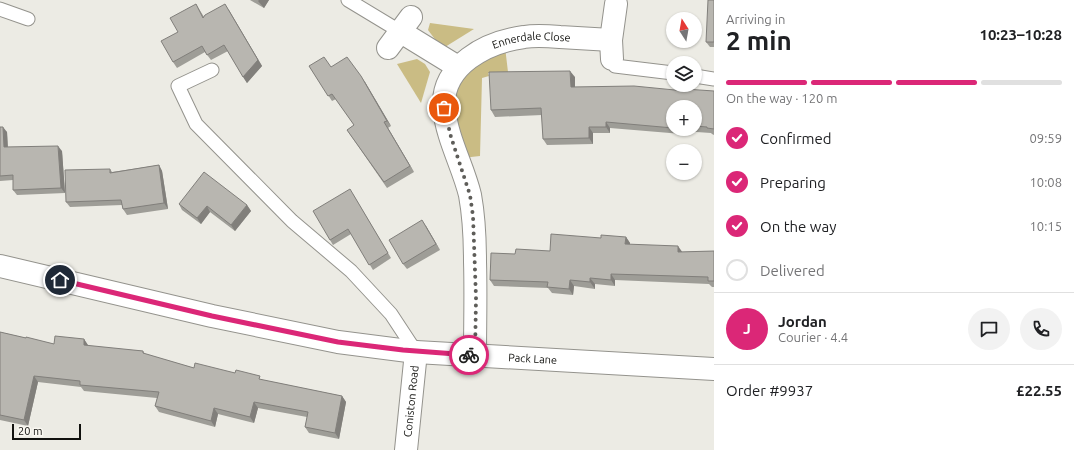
<!DOCTYPE html>
<html lang="en">
<head>
<meta charset="utf-8">
<style>
  body { margin:0; font-family:Ubuntu,sans-serif; background:#f2f2f2; color:#202124; height:100vh; display:flex; flex-direction:column; font-size:15px; white-space:nowrap }
  * { box-sizing:border-box; margin:0 }
  p { font-size:13px; color:#757577 }
  .icon { flex:none; width:22px; height:22px; fill:none; stroke:currentColor; stroke-width:2; stroke-linecap:round; stroke-linejoin:round }
  .map { position:relative; flex:1; overflow:hidden }
  .sheet { display:flex; flex-direction:column; background:#fff; width:360px }
  .sheet>* { flex:none }
  .needle { width:26px; rotate:349deg }
  .tools { position:absolute; left:666px; top:12px; display:grid; gap:8px }
  .tools a { display:grid; place-items:center; width:36px; height:36px; border-radius:50%; background:#fff; box-shadow:0 1px 3px #0004; font-size:20px }
  .scale { position:absolute; left:12px; bottom:10px; width:69px; box-sizing:border-box; padding-left:4px; border:2px solid #11110e; border-top:0; font-size:11px; line-height:14px; white-space:nowrap; color:#11110e; -webkit-text-stroke:3px #faf8f1; paint-order:stroke }
  .pin { position:absolute; display:grid; place-items:center; width:34px; height:34px; color:#fff; margin:-17px; border:2px solid #fff; border-radius:50%; box-shadow:0 1px 4px #0007 }
  .courier { position:absolute; display:grid; place-items:center; width:40px; height:40px; margin:-20px; border:3px solid #db2777; border-radius:50%; background:#fff; color:#222; box-shadow:0 1px 5px #0007 }
  .headline em { font-style:normal; font-weight:600 }
  .headline div { display:flex; flex-direction:column-reverse }
  .headline { display:flex; align-items:center; justify-content:space-between; height:68px; padding:0 12px }
  h1 { font-size:26px; font-weight:600; line-height:30px }
  .bar { display:grid; grid-template-columns:repeat(4,1fr); gap:6px 4px; align-content:center; height:48px; padding:0 12px }
  .bar i { height:5px; border-radius:3px; background:#e0e0e0 }
  .bar .current { background:#db2777 }
  .bar p { grid-column:span 4 }
  .line { display:flex; align-items:center; gap:10px; padding:0 12px; border-top:1px solid #e0e0e0 }
  .line div { flex:1 }
  .round { display:grid; place-items:center; flex:none; width:42px; height:42px; border-radius:21px; background:#f2f2f2 }
  ol { padding:0 12px; list-style:none }
  li { display:flex; align-items:center; gap:12px; height:44px }
  li p { margin-inline-start:auto }
  li .icon { padding:4px; border-radius:50%; background:#db2777; color:#fff; stroke-width:4 }
  li:last-child { color:#757577 }
  li i { width:22px; height:22px; border:2px solid #e0e0e0; border-radius:50% }
  main { display:flex; flex:1; min-height:0 }
  .map>svg:first-child { display:block }
  .green { fill:#cabc84 }
  .lines { fill:none; stroke-linecap:round; stroke-linejoin:round }
  .service-casing { stroke:#94938d; stroke-width:15 }
  .minor-casing { stroke:#94938d; stroke-width:24 }
  .tertiary-casing { stroke:#94938d; stroke-width:24 }
  .service { stroke:#fff; stroke-width:13 }
  .minor { stroke:#fff; stroke-width:22 }
  .tertiary { stroke:#fff; stroke-width:22 }
  .wall { fill:#9e9d97; fill-rule:evenodd }
  .shaded-wall { fill:#817f7b }
  .building { fill:#b8b6b0; stroke:#817f7b }
  .done { stroke:#5e5d59; stroke-width:4; stroke-dasharray:0 7.2 }
  .route { stroke:#db2777; stroke-width:5 }
  .labels { text-anchor:middle; stroke-width:3; stroke-linejoin:round; paint-order:stroke }
  .street-label { font-size:11px; fill:#11110e; stroke:#faf8f1 }
</style>
</head>
<body>
<main>
<div class="map">
<svg width="714" height="450" viewBox="0 0 714 450">
  <rect width="100%" height="100%" fill="#ecebe4"/>
  <!-- green -->
  <g class="green">
    <path d="M430 23 474 29 445 47 437 42 428 30Z"/>
    <path d="M505 47 508 72 488 73 489 76 482 78 480 156 462 158 450 94 458 76Z"/>
    <path d="M417 59 425 64 430 72 421 103 397 64Z"/>
  </g>
  <g class="lines">
    <!-- service casing -->
    <g class="service-casing">
      <g id="service">
        <path d="M348 0 401 32"/>
        <path d="M0 9 28 19"/>
        <path d="M612 59 615 66 673 73"/>
        <path d="M212 70 178 86 196 124 292 221 351 271 391 314 416 352"/>
        <path d="M695 76 714 79"/>
      </g>
    </g>
    <!-- minor casing -->
    <g class="minor-casing">
      <g id="minor">
        <path d="M401 32 458 67"/>
        <path d="M388 48 411 17"/>
        <path d="M612 59 611 40 616 4"/>
        <path id="s1" d="M475 356C475 324 476 293 475 262 475 240 474 217 470 195 463 166 447 139 444 108 441 65 487 42 524 37 536 35 548 36 560 37 577 38 594 39 611 40"/>
        <path id="s2" d="M406 450 416 352"/>
      </g>
    </g>
    <!-- tertiary casing -->
    <g class="tertiary-casing">
      <g id="tertiary">
        <path id="s3" d="M0 266 212 316 338 342 416 352 714 369"/>
      </g>
    </g>
    <!-- service -->
    <use href="#service" class="service"/>
    <!-- minor -->
    <use href="#minor" class="minor"/>
    <!-- tertiary -->
    <use href="#tertiary" class="tertiary"/>
  </g>
  <!-- wall -->
  <g class="wall">
    <path d="M250 0H269L264 8Z"/>
    <path d="M714 0V47H710L706 42Z"/>
    <path d="M196 4 204 17 229 10 262 66 247 83 228 51 211 60 205 52 177 68 173 62 178 32Z"/>
    <path d="M309 66 332 67 365 82 391 126 388 128 414 172 387 188 347 130 354 125 336 99 332 101Z"/>
    <path d="M575 77V87L685 91H714V135L712 134 711 133 682 131V134L610 128V133H593V144L547 145 543 139 542 115 495 117 491 110ZM673 107H695V129H673Z"/>
    <path d="M0 127 7 132 8 147 62 151 65 193 17 195 13 190V180L0 181Z"/>
    <path d="M159 165 162 171 168 209 127 215 123 209 122 205 70 207 66 202 110 169 112 172Z"/>
    <path d="M353 194 391 258 373 270 351 234 333 245 330 240Z"/>
    <path d="M179 204 247 205 251 211 235 231 210 212 201 224 182 210Z"/>
    <path d="M426 226 440 250 407 269 403 264Z"/>
    <path d="M626 237 630 243V245L682 252 714 251V287H712L709 284 615 280V286L595 284V289L574 286 573 295 552 293 548 288 494 286 490 280 515 254 550 251Z"/>
    <path d="M0 332 26 338 54 344 84 339 88 346 143 351 145 354 194 368 263 380 342 396 346 402 339 439 309 433 305 427 307 417 258 408 254 423 218 414 215 427 159 412 155 406 157 398 84 391 81 387 38 382 28 426 0 420Z"/>
  </g>
  <!-- shaded-wall -->
  <g class="shaded-wall">
    <path d="M259 0H269L264 8 258 1Z"/>
    <path d="M225 4 262 66 247 83 243 77Z"/>
    <path d="M570 71 575 77V93L571 87Z"/>
    <path d="M361 76 365 82 391 126 387 121Z"/>
    <path d="M384 122 388 128 414 172 410 166Z"/>
    <path d="M606 122 610 128V133L606 127Z"/>
    <path d="M3 127 7 132 8 153 4 147Z"/>
    <path d="M589 127 593 133V144L589 138Z"/>
    <path d="M678 129H681L682 131V134Z"/>
    <path d="M58 146 62 151 65 193 61 188Z"/>
    <path d="M159 165 162 171 168 209 164 203Z"/>
    <path d="M247 205 251 211 235 231 231 225Z"/>
    <path d="M207 206 210 212 201 224 197 218Z"/>
    <path d="M422 220 426 226 440 250 436 244Z"/>
    <path d="M626 237 630 243 629 251 625 244Z"/>
    <path d="M678 246 683 253 678 252Z"/>
    <path d="M611 274 615 280V286L611 280Z"/>
    <path d="M590 278 595 284V289L590 282Z"/>
    <path d="M570 280 574 286 573 295 569 289Z"/>
    <path d="M84 339 88 345V351L84 345Z"/>
    <path d="M34 376 38 382 28 426 24 420Z"/>
    <path d="M342 396 346 402 339 439 335 433Z"/>
    <path d="M254 402 258 408 254 423 250 417Z"/>
    <path d="M214 408 218 414 215 427 211 421Z"/>
  </g>
  <!-- building -->
  <g class="building">
    <path d="M708 0H714V42H706Z"/>
    <path d="M196 4 203 18 205 15 225 4 258 60 243 77 224 45 207 55 202 46 173 62 161 41 178 32 170 18Z"/>
    <path d="M324 57 331 67 347 57 361 76 387 121 384 122 410 166 384 182 347 130 354 125 332 94 328 96 309 66Z"/>
    <path d="M570 71 571 87 634 86 685 91V89L714 91V129L707 128V127L695 126V107H673V128L606 122V127H589V138L543 139 541 108 491 110 489 72Z"/>
    <path d="M0 127H3L4 147 58 146 61 188 13 190V175L0 176Z"/>
    <path d="M159 165 164 203 123 209 121 200 66 202 65 170 110 169V173Z"/>
    <path d="M204 172 247 205 231 225 207 206 197 218 179 204Z"/>
    <path d="M350 189 388 253 369 265 348 229 330 240 313 211Z"/>
    <path d="M422 220 436 244 403 264 389 240Z"/>
    <path d="M551 234 601 238V235L626 237 625 244 678 246V252L714 251V281H708V277L611 274V280L590 278V282L570 280 569 289 547 287 548 282 490 280 491 253 515 254 516 249 550 251Z"/>
    <path d="M0 332 26 338V337L54 344 55 336 84 339V345L143 351V353L194 368 195 363 235 373 236 370 260 376 259 379 342 396 335 433 305 427 308 412 254 402 250 417 214 408 211 421 155 406 159 392 80 385V381L34 376 24 420 0 415Z"/>
  </g>
  <g class="lines">
    <!-- done -->
    <path class="done" d="M444 108 451 137 470 195 473 216 476 298 475 356 469 355"/>
    <!-- route -->
    <path class="route" d="M60 280 212 316 338 342 403 350 469 355"/>
  </g>
  <g class="labels">
    <!-- street labels -->
    <g class="street-label">
      <text dy="4" stroke="none"><textPath href="#s1" startOffset="377">Ennerdale Close</textPath></text>
      <text dy="4" stroke="none"><textPath href="#s3" startOffset="542">Pack Lane</textPath></text>
      <text dy="4" stroke="none"><textPath href="#s2" startOffset="49">Coniston Road</textPath></text>
    </g>
  </g>
</svg>
<div class="tools">
<a><svg class="needle" viewBox="-14 -14 28 28"><path d="M0-13l5 13h-10z" fill="#e53935"/><path d="M0 13l5-13h-10z" fill="#757577"/></svg></a>
<a><svg class="icon" aria-label="layers" viewBox="0 0 24 24"><path d="M12 4l9 5-9 5-9-5zM3 14l9 5 9-5"/></svg></a>
<a>+</a>
<a>−</a>
</div>
<div class="scale">20 m</div>
<div class="pin" style="left:444px;top:108px;background:#ea580c"><svg class="icon" aria-label="bag" viewBox="0 0 24 24"><path d="M5 8h14l-1 12H6zM9 8a3 3 0 0 1 6 0"/></svg></div>
<div class="pin" style="left:60px;top:280px;background:#1f2937"><svg class="icon" aria-label="home" viewBox="0 0 24 24"><path d="M3 11l9-7 9 7M6 9v11h12V9"/></svg></div>
<div class="courier" style="left:469px;top:355px"><svg class="icon" aria-label="bike" viewBox="0 0 24 24"><circle cx="6" cy="16" r="4"/><circle cx="18" cy="16" r="4"/><path d="M6 16l4-8h5l3 8M10 8l3 8H6M13 5h3"/></svg></div>
</div>
<section class="sheet">
<div class="headline"><div><h1>2 min</h1><p>Arriving in</p></div><em>10:23–10:28</em></div>
<div class="bar"><i class="current"></i><i class="current"></i><i class="current"></i><i></i><p>On the way · 120 m</p></div>
<ol>
<li><svg class="icon" aria-label="check" viewBox="0 0 24 24"><path d="M5 12l5 5 9-10"/></svg>Confirmed<p>09:59</p></li>
<li><svg class="icon" aria-label="check" viewBox="0 0 24 24"><path d="M5 12l5 5 9-10"/></svg>Preparing<p>10:08</p></li>
<li><svg class="icon" aria-label="check" viewBox="0 0 24 24"><path d="M5 12l5 5 9-10"/></svg>On the way<p>10:15</p></li>
<li><i></i>Delivered</li>
</ol>
<div class="line" style="height:72px"><b class="round" style="background:#db2777;color:#fff">J</b><div><b>Jordan</b><p>Courier · 4.4</p></div><a class="round"><svg class="icon" aria-label="chat" viewBox="0 0 24 24"><path d="M4 5h16v11H9l-5 4z"/></svg></a><a class="round"><svg class="icon" aria-label="phone" viewBox="0 0 24 24"><path d="M5 4h4l2 5-3 2q2 4 5 5l2-3 5 2v4C11 20 4 13 5 4z"/></svg></a></div>
<div class="line" style="height:52px"><div>Order #9937</div><b>£22.55</b></div>
</section>
</main>
</body>
</html>
